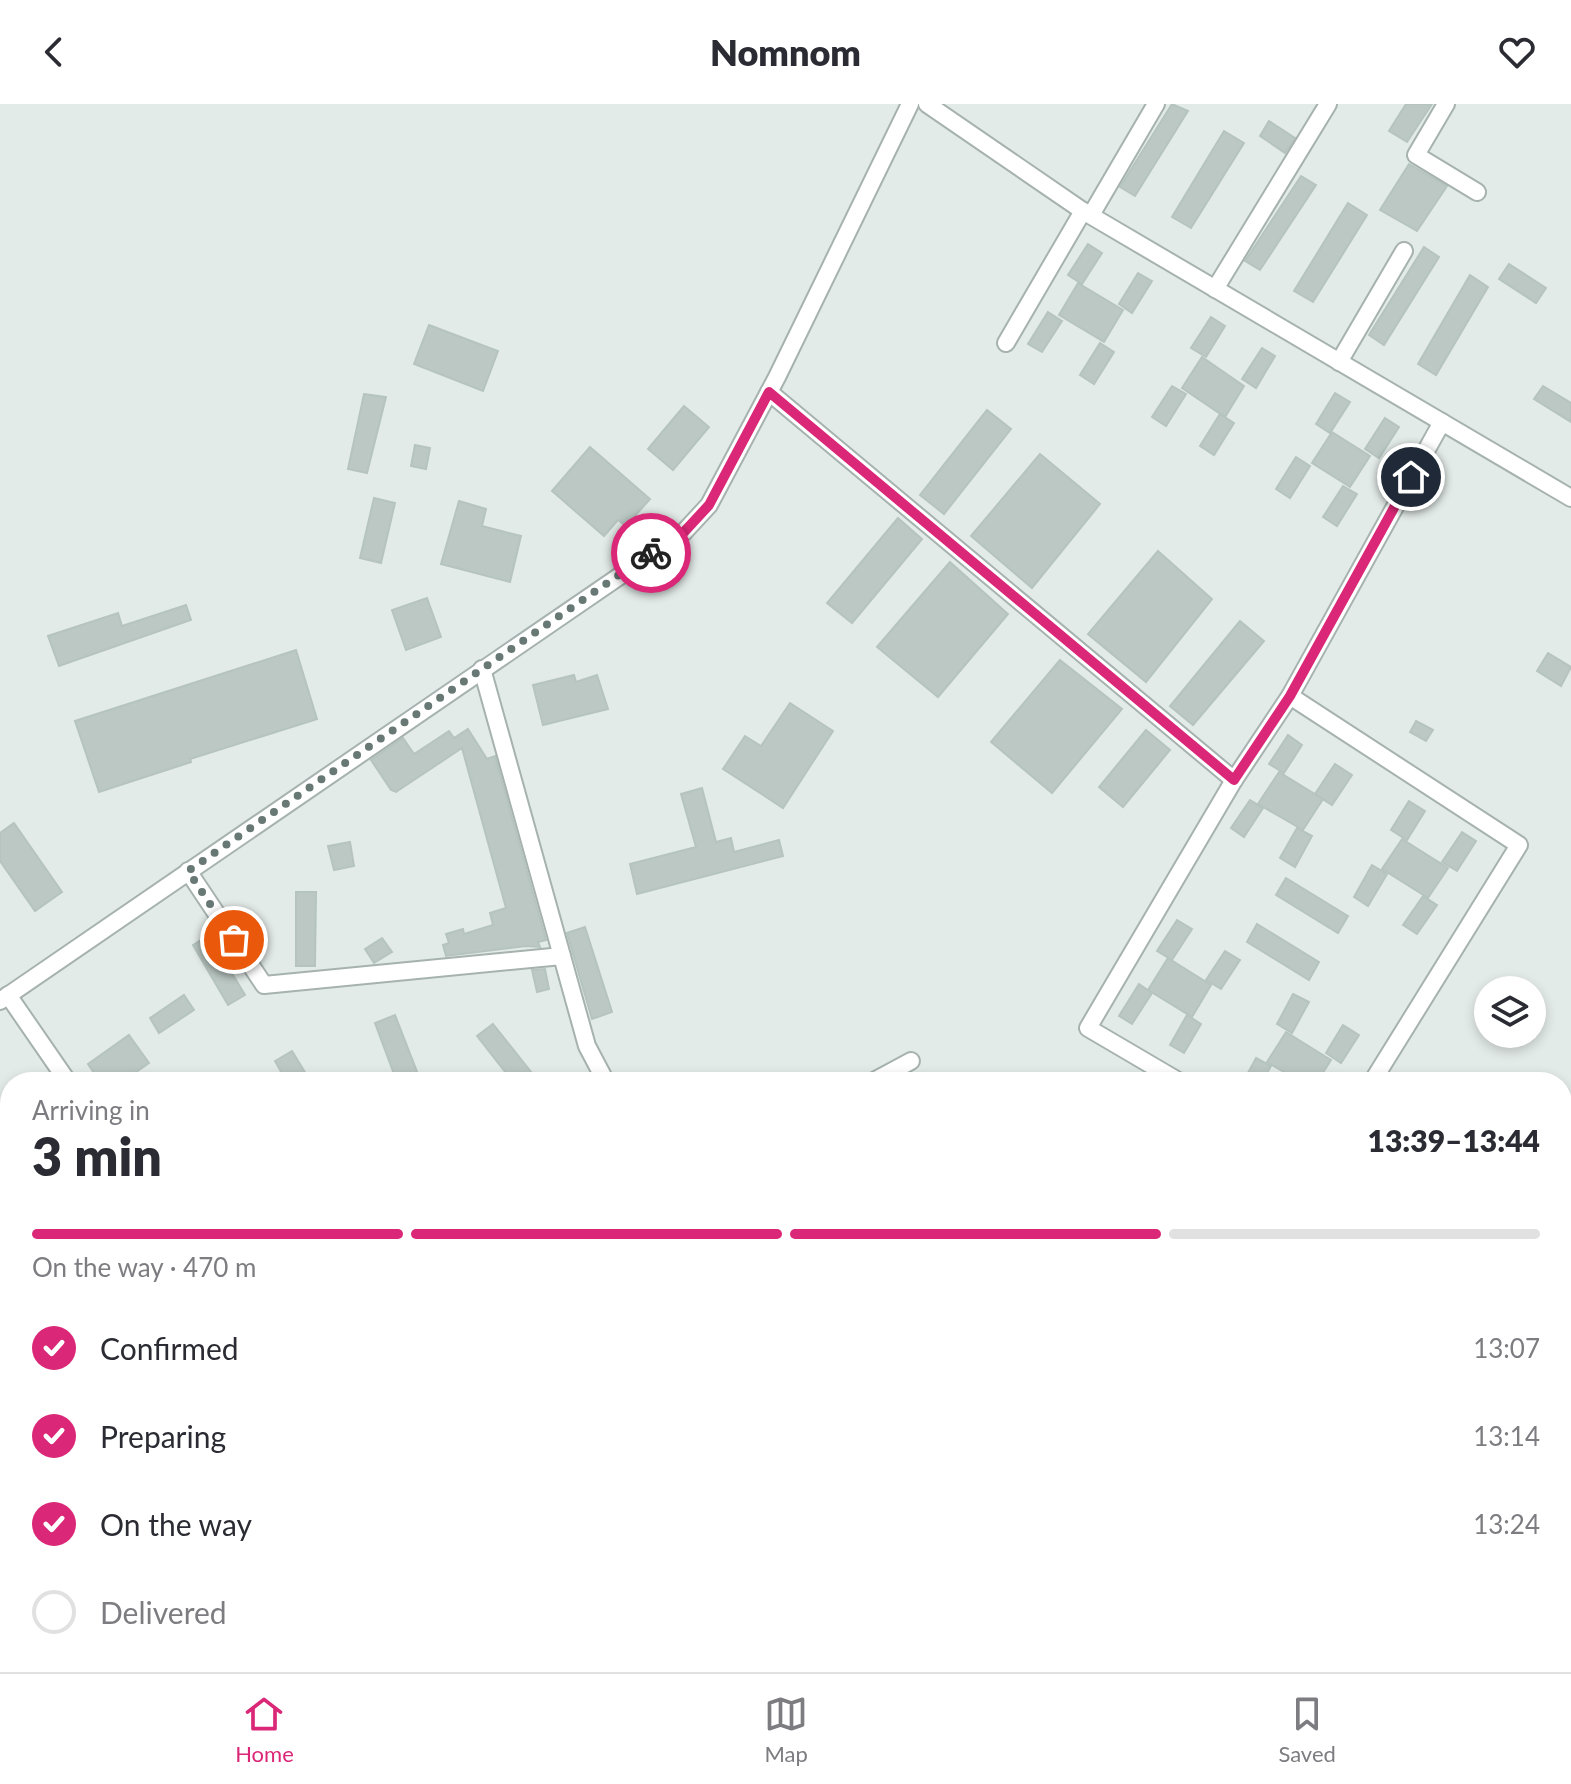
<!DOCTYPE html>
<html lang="en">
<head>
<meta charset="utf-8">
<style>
  body { margin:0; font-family:Lato,sans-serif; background:#f2f2f3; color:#2b2b33; height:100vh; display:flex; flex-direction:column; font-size:30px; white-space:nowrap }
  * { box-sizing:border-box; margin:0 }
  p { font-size:26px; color:#7c7c81 }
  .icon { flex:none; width:44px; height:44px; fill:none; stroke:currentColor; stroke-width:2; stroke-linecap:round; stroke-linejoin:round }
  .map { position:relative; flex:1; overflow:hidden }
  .details { position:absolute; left:0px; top:968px; width:1572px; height:600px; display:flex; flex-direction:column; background:#fff; border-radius:32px 32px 0 0; box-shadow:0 4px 12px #0003 }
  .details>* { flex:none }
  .fabs { position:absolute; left:1474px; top:872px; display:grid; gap:16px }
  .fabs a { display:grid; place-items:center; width:72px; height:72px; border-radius:50%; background:#fff; box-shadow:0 4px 12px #0003; font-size:40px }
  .pin { position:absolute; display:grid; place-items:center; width:68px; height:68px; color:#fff; margin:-34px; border:4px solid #fff; border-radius:50%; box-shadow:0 2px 8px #0007 }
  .courier { position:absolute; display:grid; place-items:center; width:80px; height:80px; margin:-40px; border:6px solid #db2777; border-radius:50%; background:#fff; color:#222; box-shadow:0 2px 10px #0007 }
  .headline em { font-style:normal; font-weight:800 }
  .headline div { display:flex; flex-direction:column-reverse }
  .headline { display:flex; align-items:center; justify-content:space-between; height:136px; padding:0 32px }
  h1 { font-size:52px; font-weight:800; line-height:60px }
  .bar { display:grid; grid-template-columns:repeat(4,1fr); gap:12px 8px; align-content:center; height:96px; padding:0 32px }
  .bar i { height:10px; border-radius:6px; background:#e1e1e2 }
  .bar .active { background:#db2777 }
  .bar p { grid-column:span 4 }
  ol { padding:0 32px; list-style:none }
  li { display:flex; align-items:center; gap:24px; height:88px }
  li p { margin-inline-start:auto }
  li .icon { padding:8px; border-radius:50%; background:#db2777; color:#fff; stroke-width:4 }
  li:last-child { color:#7c7c81 }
  li i { width:44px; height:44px; border:4px solid #e1e1e2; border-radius:50% }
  header { display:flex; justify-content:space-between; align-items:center; height:104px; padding:0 32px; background:#fff; font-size:36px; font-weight:800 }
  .tabs { display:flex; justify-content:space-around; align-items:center; height:112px; border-top:2px solid #e1e1e2; background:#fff; font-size:22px; color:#7c7c81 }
  .tabs a { display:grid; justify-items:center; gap:4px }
  .tabs .active { color:#db2777 }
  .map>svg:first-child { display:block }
  .building { fill:#bbc8c4; stroke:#b6c4bf; stroke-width:2 }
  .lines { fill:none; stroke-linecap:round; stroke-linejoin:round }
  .street-casing { stroke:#a6b2af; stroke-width:20 }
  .street { stroke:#fff; stroke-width:16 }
  .done { stroke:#687874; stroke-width:8; stroke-dasharray:0 14.4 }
  .route { stroke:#db2777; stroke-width:10 }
</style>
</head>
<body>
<header><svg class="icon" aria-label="back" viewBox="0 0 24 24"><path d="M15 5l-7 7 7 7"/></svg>Nomnom<svg class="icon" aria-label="heart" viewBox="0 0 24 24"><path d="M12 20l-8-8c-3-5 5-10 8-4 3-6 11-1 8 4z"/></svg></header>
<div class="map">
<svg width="1571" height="1568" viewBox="0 0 1571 1568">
  <rect width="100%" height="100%" fill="#e3ebe8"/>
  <!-- building -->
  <g class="building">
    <path d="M1172 0 1188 7 1135 92 1120 83Z"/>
    <path d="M1406 0H1432L1407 38 1389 27Z"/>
    <path d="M1269 17 1295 34 1285 49 1260 32Z"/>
    <path d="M1224 27 1244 39 1191 124 1172 113Z"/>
    <path d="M1409 60 1447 82 1417 127 1380 106Z"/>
    <path d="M1301 72 1316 81 1260 166 1245 157Z"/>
    <path d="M1348 99 1367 111 1313 198 1294 187Z"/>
    <path d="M1088 140 1102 149 1082 180 1068 171Z"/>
    <path d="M1424 143 1439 153 1384 241 1369 231Z"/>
    <path d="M1509 160 1546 184 1536 199 1499 175Z"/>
    <path d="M1138 169 1152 177 1132 209 1119 200Z"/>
    <path d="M1470 171 1488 183 1436 271 1418 260Z"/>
    <path d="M1078 179 1123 206 1104 238 1059 211Z"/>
    <path d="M1048 208 1062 217 1042 248 1028 240Z"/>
    <path d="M1211 213 1225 222 1206 253 1191 244Z"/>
    <path d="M429 221 498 247 483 287 414 260Z"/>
    <path d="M1100 239 1114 248 1094 280 1080 271Z"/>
    <path d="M1262 244 1275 252 1256 284 1242 275Z"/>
    <path d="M1202 253 1244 282 1225 313 1182 284Z"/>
    <path d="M1172 282 1186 290 1166 322 1152 313Z"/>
    <path d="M1543 282 1571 299V318L1534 295Z"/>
    <path d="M1335 289 1350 298 1330 329 1316 320Z"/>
    <path d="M364 290 386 293 367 369 348 365Z"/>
    <path d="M684 302 709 323 673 366 648 345Z"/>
    <path d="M987 306 1011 325 944 410 920 391Z"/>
    <path d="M1220 310 1234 319 1214 351 1200 342Z"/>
    <path d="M1385 314 1399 323 1379 354 1365 345Z"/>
    <path d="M1332 328 1370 352 1350 383 1312 359Z"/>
    <path d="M415 341 430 344 426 365 411 362Z"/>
    <path d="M590 343 650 395 626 422 618 416 604 432 552 387Z"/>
    <path d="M1040 350 1100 400 1032 484 971 432Z"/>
    <path d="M1296 353 1310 362 1290 394 1276 385Z"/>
    <path d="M1343 382 1357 390 1337 422 1323 413Z"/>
    <path d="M374 394 395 399 381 459 360 454Z"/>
    <path d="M459 397 486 405 482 422 521 432 510 478 441 460Z"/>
    <path d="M898 414 922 435 852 519 827 499Z"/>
    <path d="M1158 447 1212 495 1146 578 1088 530Z"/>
    <path d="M950 458 1008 510 938 593 877 543Z"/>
    <path d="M427 494 441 533 406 546 392 506Z"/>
    <path d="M186 501 191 516 59 562 48 532 118 509 122 522Z"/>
    <path d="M1240 517 1264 537 1193 621 1170 602Z"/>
    <path d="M296 546 317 615 190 655 191 658 99 688 75 617Z"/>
    <path d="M1548 549 1571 563 1561 582 1537 567Z"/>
    <path d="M1060 556 1122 605 1052 689 991 638Z"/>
    <path d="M574 571 576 578 597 571 608 605 543 621 533 581Z"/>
    <path d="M790 599 833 627 783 704 723 665 745 632 761 642Z"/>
    <path d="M1416 617 1433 626 1426 637 1410 628Z"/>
    <path d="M468 625 487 655 495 652 546 836 538 838 540 843 526 842 446 852 443 841 449 839 446 830 463 825 464 830 493 821 490 809 506 804 462 644 396 688 391 686 371 656 403 634 414 650 449 627 454 634Z"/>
    <path d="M1146 626 1170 646 1123 703 1099 683Z"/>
    <path d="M1288 631 1302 641 1284 669 1269 660Z"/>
    <path d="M1335 660 1352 671 1332 701 1315 690Z"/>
    <path d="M1279 668 1323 695 1303 726 1258 700Z"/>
    <path d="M702 684 716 738 731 734 734 748 779 736 783 752 637 790 630 760 696 743 681 690Z"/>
    <path d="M1250 696 1263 704 1244 733 1231 724Z"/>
    <path d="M1409 697 1425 707 1407 736 1391 726Z"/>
    <path d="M14 719 62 788 35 807 0 757V729Z"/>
    <path d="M1297 724 1312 732 1295 763 1280 754Z"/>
    <path d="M1462 728 1476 737 1457 767 1442 758Z"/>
    <path d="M1402 735 1448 764 1428 794 1382 765Z"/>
    <path d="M350 738 354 762 334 766 328 742Z"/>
    <path d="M1372 761 1387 770 1368 802 1354 793Z"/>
    <path d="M1286 774 1348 812 1338 829 1276 791Z"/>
    <path d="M296 788H316L315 862H296Z"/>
    <path d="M1423 792 1437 801 1417 830 1403 821Z"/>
    <path d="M1177 816 1192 825 1172 856 1157 847Z"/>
    <path d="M1257 820 1319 858 1309 876 1247 838Z"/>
    <path d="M585 823 612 908 592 915 567 829Z"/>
    <path d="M209 831 245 891 228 901 193 841Z"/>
    <path d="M382 834 392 848 374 859 365 845Z"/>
    <path d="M1225 847 1240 856 1221 885 1206 876Z"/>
    <path d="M1168 854 1211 881 1192 913 1148 886Z"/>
    <path d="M545 865 549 885 537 888 532 866Z"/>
    <path d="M1139 880 1152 889 1132 920 1119 912Z"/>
    <path d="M1293 890 1309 898 1292 929 1277 920Z"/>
    <path d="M184 891 194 906 159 929 150 914Z"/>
    <path d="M395 911 421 978H397L375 919Z"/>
    <path d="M1187 911 1201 920 1184 949 1170 941Z"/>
    <path d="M493 920 539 978H513L477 932Z"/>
    <path d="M1343 921 1359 931 1341 959 1326 949Z"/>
    <path d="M1286 928 1331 956 1317 978H1301L1267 958Z"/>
    <path d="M129 931 149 959 122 978H100L88 960Z"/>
    <path d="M292 947 311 978H287L275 957Z"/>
    <path d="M1256 954 1271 962 1262 978H1243Z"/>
  </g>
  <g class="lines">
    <!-- street casing -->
    <g class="street-casing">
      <g id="street">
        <path d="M927 0 1083 107 1571 394"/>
        <path d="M1446 0 1416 51 1477 88"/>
        <path d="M1091 111 1156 0"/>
        <path d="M1215 185 1328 0"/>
        <path d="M1006 239 1083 107"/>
        <path d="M1339 258 1404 147"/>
        <path d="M769 288 1234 676"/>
        <path d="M482 565 587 942 606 978"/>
        <path d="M1290 592 1519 741 1372 978"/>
        <path d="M188 767 264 881 562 852"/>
        <path d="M8 891 68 978"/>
        <path d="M0 897 684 428 709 401 777 273 910 0"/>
        <path d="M872 978 911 957"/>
        <path d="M1180 978 1088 924 1234 676 1290 592 1442 318"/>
        <path d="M0 1156 10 1170"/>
        <path d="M0 1233 10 1226"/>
        <path d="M0 1327 10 1320"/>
        <path d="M0 1356 10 1370"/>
        <path d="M0 1522 10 1536"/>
        <path d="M26 1558 33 1568"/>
        <path d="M142 1558 149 1568"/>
        <path d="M443 1568 457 1558"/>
      </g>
    </g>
    <!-- street -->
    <use href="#street" class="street"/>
  </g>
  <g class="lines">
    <!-- done -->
    <path class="done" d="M234 836 188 767 651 449"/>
    <!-- route -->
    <path class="route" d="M651 449 684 428 709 401 769 288 1234 676 1290 592 1411 373"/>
  </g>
</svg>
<div class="fabs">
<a><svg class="icon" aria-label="layers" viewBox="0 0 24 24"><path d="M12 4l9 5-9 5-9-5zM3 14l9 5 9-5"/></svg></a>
</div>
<div class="pin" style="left:234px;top:836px;background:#ea580c"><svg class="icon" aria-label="bag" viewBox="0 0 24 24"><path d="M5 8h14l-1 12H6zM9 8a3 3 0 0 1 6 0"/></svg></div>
<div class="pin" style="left:1411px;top:373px;background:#1f2937"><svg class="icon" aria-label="home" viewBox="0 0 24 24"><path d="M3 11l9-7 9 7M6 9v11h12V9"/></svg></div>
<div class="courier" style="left:651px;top:449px"><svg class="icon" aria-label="bike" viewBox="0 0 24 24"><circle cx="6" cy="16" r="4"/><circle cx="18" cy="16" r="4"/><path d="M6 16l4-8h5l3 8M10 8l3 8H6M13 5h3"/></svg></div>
<section class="details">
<div class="headline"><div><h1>3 min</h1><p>Arriving in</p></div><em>13:39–13:44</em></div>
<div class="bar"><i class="active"></i><i class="active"></i><i class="active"></i><i></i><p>On the way · 470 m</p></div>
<ol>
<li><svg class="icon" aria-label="check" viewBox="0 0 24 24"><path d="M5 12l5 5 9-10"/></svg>Confirmed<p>13:07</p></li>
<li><svg class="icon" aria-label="check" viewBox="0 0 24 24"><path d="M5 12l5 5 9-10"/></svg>Preparing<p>13:14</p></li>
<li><svg class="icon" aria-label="check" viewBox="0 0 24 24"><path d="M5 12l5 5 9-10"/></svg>On the way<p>13:24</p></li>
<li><i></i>Delivered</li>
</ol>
</section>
</div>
<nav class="tabs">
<a class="active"><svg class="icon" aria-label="home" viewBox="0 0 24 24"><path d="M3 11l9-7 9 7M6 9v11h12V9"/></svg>Home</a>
<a><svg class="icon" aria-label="map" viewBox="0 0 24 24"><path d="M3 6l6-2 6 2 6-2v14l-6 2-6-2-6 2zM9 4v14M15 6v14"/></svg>Map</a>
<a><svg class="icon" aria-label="saved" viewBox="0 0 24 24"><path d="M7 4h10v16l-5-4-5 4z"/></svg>Saved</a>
</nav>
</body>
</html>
